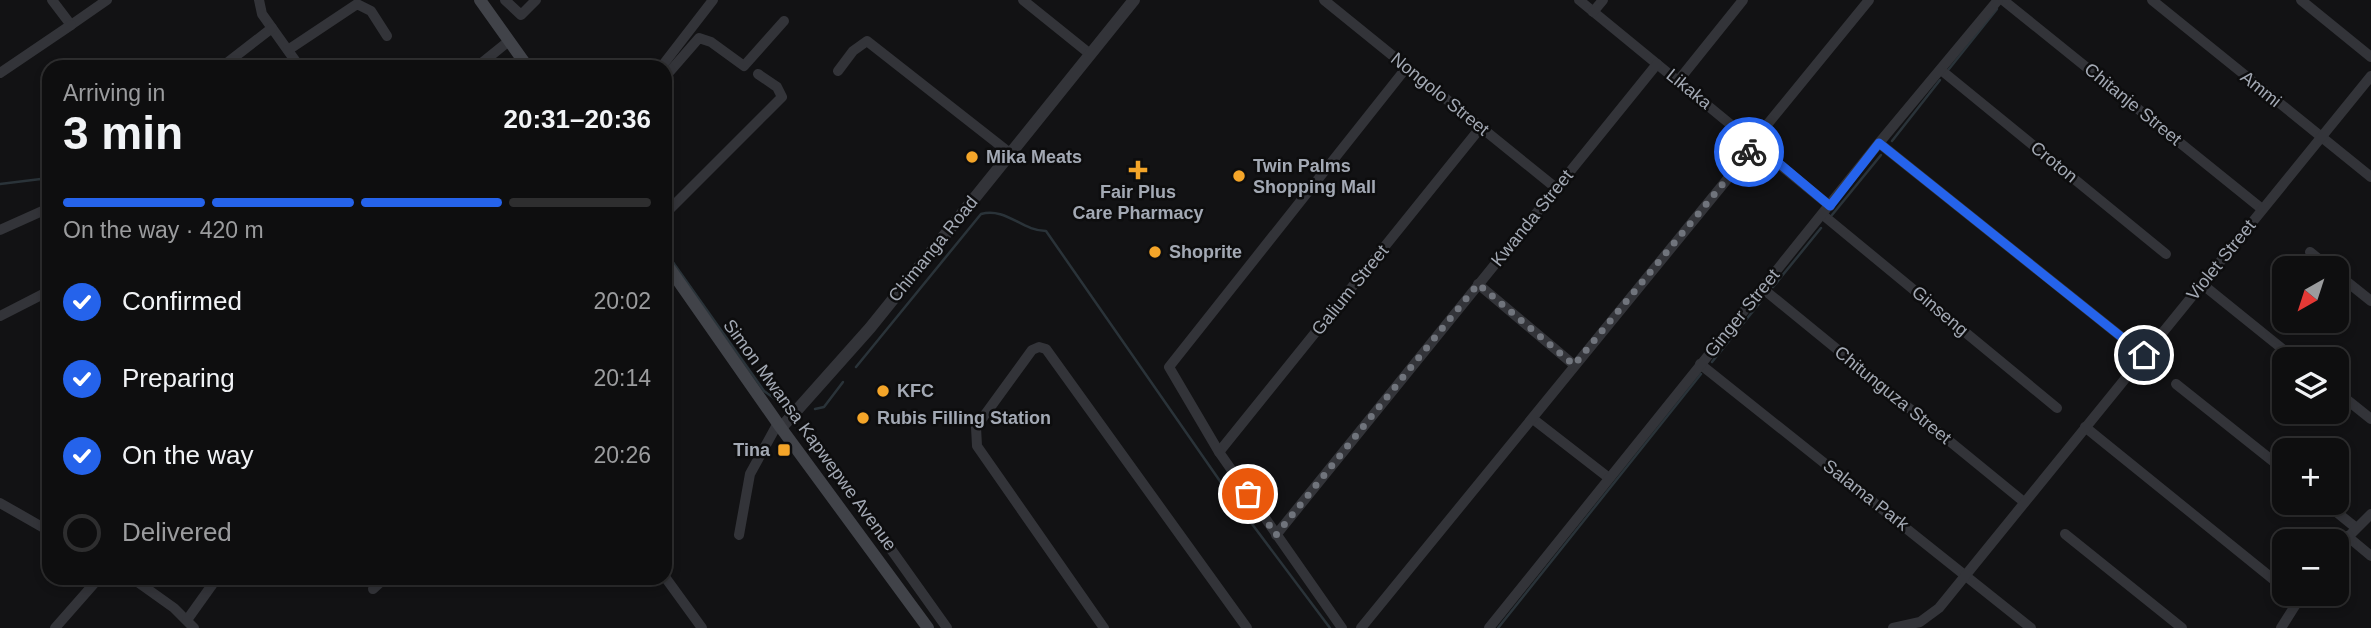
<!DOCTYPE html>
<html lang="en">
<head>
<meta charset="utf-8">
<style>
  body { margin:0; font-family:Helvetica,sans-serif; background:#1c1c1d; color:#f1f3f6; height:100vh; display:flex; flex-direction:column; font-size:26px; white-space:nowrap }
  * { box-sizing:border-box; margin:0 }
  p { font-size:23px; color:#9b9c9e }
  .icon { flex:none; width:38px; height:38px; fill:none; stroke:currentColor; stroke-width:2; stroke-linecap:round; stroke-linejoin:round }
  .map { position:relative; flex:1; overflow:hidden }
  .sheet { position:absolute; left:42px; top:60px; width:630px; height:525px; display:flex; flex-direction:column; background:#0e0e0f; border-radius:21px; box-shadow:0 4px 10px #0003,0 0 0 2px #2e2e2f }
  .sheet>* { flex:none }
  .needle { width:46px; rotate:219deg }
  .controls { position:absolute; left:2272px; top:256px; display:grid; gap:14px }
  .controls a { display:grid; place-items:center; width:77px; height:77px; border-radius:14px; background:#0e0e0f; box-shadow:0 4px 10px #0003,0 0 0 2px #2e2e2f; font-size:35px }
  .pin { position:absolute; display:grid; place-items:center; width:60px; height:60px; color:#fff; margin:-30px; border:4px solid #fff; border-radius:50%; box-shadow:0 2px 7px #0007 }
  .courier { position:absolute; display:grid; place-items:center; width:70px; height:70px; margin:-35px; border:5px solid #2563eb; border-radius:50%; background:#fff; color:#222; box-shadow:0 2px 9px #0007 }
  .headline em { font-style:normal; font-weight:700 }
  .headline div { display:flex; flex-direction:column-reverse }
  .headline { display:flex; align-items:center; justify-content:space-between; height:119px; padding:0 21px }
  h1 { font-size:46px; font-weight:700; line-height:52px }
  .bar { display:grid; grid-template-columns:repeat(4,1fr); gap:10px 7px; align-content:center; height:84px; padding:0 21px }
  .bar i { height:9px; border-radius:5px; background:#2e2e2f }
  .bar .on { background:#2563eb }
  .bar p { grid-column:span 4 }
  ol { padding:0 21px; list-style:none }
  li { display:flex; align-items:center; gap:21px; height:77px }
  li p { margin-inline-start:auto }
  li .icon { padding:7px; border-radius:50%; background:#2563eb; color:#fff; stroke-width:4 }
  li:last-child { color:#9b9c9e }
  li i { width:38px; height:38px; border:4px solid #2e2e2f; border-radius:50% }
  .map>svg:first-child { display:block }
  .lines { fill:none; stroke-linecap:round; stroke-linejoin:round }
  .stream { stroke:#2a3339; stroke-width:2.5 }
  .minor { stroke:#333439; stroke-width:10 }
  .tertiary { stroke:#333439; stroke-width:12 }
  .secondary { stroke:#414349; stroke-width:12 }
  .done { stroke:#70747c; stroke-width:7; stroke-dasharray:0 12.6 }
  .route { stroke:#2563eb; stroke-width:9 }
  .poi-dot { fill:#f4a529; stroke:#0d0d0e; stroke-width:2.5 }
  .labels { text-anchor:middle; stroke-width:5; stroke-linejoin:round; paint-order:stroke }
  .street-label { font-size:18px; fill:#a3a9b4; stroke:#0d0d0e }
  .poi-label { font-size:18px; font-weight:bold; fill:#a3a9b4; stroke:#0d0d0e; text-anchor:start }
</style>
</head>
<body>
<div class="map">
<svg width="2371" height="628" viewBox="0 0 2371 628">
  <rect width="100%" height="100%" fill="#121214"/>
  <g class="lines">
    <!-- stream -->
    <g class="stream">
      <path d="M493 66 498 62 508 61"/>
      <path d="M1949 69 1997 9"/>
      <path d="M1892 141 1940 80"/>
      <path d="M0 184 49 178"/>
      <path d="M1832 215 1881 155"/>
      <path d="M665 251 764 391 785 406"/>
      <path d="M1773 287 1821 228"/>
      <path d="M1712 362 1762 300"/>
      <path d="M856 367 981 214C1006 207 1022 231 1046 231L1222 484 1330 628"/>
      <path d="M815 409 824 407 843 382"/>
      <path d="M1498 628 1701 374"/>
    </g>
    <!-- minor -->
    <g class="minor">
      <path d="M52 0 71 25 107 0"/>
      <path d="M259 0 262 14 299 66"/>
      <path d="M505 0 521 15 536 0"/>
      <path d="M1023 0 1090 54"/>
      <path d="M1324 0 1556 188"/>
      <path d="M1579 0 1830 206"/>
      <path d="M2003 0 2262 209"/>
      <path d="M2152 0 2371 177"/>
      <path d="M2301 0 2371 57"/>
      <path d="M1593 12 1603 0"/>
      <path d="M288 50 357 4 371 11 387 36"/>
      <path d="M223 66 272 28"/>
      <path d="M478 66 509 41"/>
      <path d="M662 66 713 0"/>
      <path d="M1941 70 2166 254"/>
      <path d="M838 71 853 51 867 41 1011 154"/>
      <path d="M0 73 71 25"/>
      <path d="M665 77 699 38 711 42 744 66 784 21"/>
      <path d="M1678 81 1743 0"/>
      <path d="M1753 142 1869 0"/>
      <path d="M1879 143 2144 355"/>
      <path d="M665 214 782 97 777 87 758 74"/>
      <path d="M1823 215 2057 408"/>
      <path d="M0 230 49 208"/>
      <path d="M2310 252 2330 268"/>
      <path d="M2336 273 2371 301"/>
      <path d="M1478 284 1574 365"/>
      <path d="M2202 284 2295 359"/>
      <path d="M1762 288 2024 502"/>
      <path d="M0 316 49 291"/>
      <path d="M1700 364 2031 628"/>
      <path d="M2176 384 2284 470"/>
      <path d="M2336 391 2371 419"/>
      <path d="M1533 419 1609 478"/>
      <path d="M2085 427 2284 588"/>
      <path d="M1219 452 1481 127"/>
      <path d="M2324 502 2355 527"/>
      <path d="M0 503 49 531"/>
      <path d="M873 524 947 628"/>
      <path d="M2065 534 2182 628"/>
      <path d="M739 535 750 474 778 423"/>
      <path d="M1276 535 1657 64"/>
      <path d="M2347 536 2371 556"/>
      <path d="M2336 549 2371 514"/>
      <path d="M665 577 702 628"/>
      <path d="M132 578 174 608 194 628"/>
      <path d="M519 579 521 578"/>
      <path d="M373 589 385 578"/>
      <path d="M2290 593 2298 600"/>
      <path d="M187 620 217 578"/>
      <path d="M55 628 99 578"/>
      <path d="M1104 628 977 446 976 427 1032 350 1039 347 1046 349 1247 628"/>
      <path d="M1342 628 1219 452 1169 367 1407 67"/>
      <path d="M1361 628 1756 144"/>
      <path d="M1489 628 1879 143 1998 0"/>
      <path d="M1893 628 1920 622 1939 608 2371 76"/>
      <path d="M2281 628 2303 593"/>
    </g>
    <!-- tertiary -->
    <path class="tertiary" d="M781 428 870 328 1134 0"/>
    <!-- secondary -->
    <g class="secondary">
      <path d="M480 0 527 66"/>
      <path d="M665 262 781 428 928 628"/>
    </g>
  </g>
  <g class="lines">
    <!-- done -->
    <path class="done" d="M1248 494 1276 535 1478 284 1574 365 1749 152"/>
    <!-- route -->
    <path class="route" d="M1749 152 1756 144 1830 206 1879 143 2144 355"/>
  </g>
  <!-- markers -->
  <g class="poi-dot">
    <circle cx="972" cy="157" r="7"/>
    <path d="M1134.5 159.5h7v7h7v7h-7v7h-7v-7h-7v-7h7z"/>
    <circle cx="1239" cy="176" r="7"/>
    <circle cx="1155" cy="252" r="7"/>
    <circle cx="883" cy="391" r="7"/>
    <circle cx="863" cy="418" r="7"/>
    <rect x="777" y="443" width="14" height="14" rx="3.5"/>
  </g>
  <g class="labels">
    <!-- street labels -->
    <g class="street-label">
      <text transform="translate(1689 89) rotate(39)" y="6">Likaka</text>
      <text transform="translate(2261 89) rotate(39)" y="6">Ammi</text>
      <text transform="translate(1440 94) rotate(39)" y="6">Nongolo Street</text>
      <text transform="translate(2133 104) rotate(39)" y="6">Chitanje Street</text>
      <text transform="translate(2054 162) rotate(39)" y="6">Croton</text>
      <text transform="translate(1532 218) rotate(-51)" y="6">Kwanda Street</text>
      <text transform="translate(933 249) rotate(-51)" y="6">Chimanga Road</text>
      <text transform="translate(2221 260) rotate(-51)" y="6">Violet Street</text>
      <text transform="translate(1350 290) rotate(-51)" y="6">Galium Street</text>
      <text transform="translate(1940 311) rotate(40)" y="6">Ginseng</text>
      <text transform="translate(1742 313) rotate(-51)" y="6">Ginger Street</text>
      <text transform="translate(1893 395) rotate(39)" y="6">Chitunguza Street</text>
      <text transform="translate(810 435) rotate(54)" y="6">Simon Mwansa Kapwepwe Avenue</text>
      <text transform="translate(1866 495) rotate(38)" y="6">Salama Park</text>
    </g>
    <!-- poi labels -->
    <g class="poi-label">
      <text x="986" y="163">Mika Meats</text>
      <text x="1253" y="172">Twin Palms<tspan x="1253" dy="21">Shopping Mall</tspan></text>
      <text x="1138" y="198" text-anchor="middle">Fair Plus<tspan x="1138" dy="21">Care Pharmacy</tspan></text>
      <text x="1169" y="258">Shoprite</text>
      <text x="897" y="397">KFC</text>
      <text x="877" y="424">Rubis Filling Station</text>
      <text x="770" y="456" text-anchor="end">Tina</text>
    </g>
  </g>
</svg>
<div class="controls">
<a><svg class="needle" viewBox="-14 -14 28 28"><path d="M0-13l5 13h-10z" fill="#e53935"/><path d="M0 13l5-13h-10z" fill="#9b9c9e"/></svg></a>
<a><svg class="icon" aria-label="layers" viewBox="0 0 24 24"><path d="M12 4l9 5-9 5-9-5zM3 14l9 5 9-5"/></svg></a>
<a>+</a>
<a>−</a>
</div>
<div class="pin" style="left:1248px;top:494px;background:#ea580c"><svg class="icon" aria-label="bag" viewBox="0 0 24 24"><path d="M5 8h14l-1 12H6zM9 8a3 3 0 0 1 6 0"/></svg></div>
<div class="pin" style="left:2144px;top:355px;background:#1f2937"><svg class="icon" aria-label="home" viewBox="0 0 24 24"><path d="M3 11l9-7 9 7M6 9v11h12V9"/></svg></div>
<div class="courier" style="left:1749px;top:152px"><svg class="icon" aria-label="bike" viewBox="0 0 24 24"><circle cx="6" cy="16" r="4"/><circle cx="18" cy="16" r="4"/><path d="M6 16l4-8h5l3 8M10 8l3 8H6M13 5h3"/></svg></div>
<section class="sheet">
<div class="headline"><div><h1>3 min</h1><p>Arriving in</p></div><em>20:31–20:36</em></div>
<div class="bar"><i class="on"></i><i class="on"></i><i class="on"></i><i></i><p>On the way · 420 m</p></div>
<ol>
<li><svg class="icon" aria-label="check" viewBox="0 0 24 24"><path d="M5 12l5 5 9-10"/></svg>Confirmed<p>20:02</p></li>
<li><svg class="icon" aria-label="check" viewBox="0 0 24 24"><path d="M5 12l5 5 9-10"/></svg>Preparing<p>20:14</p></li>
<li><svg class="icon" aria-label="check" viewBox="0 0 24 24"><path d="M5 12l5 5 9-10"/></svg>On the way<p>20:26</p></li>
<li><i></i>Delivered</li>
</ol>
</section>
</div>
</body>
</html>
